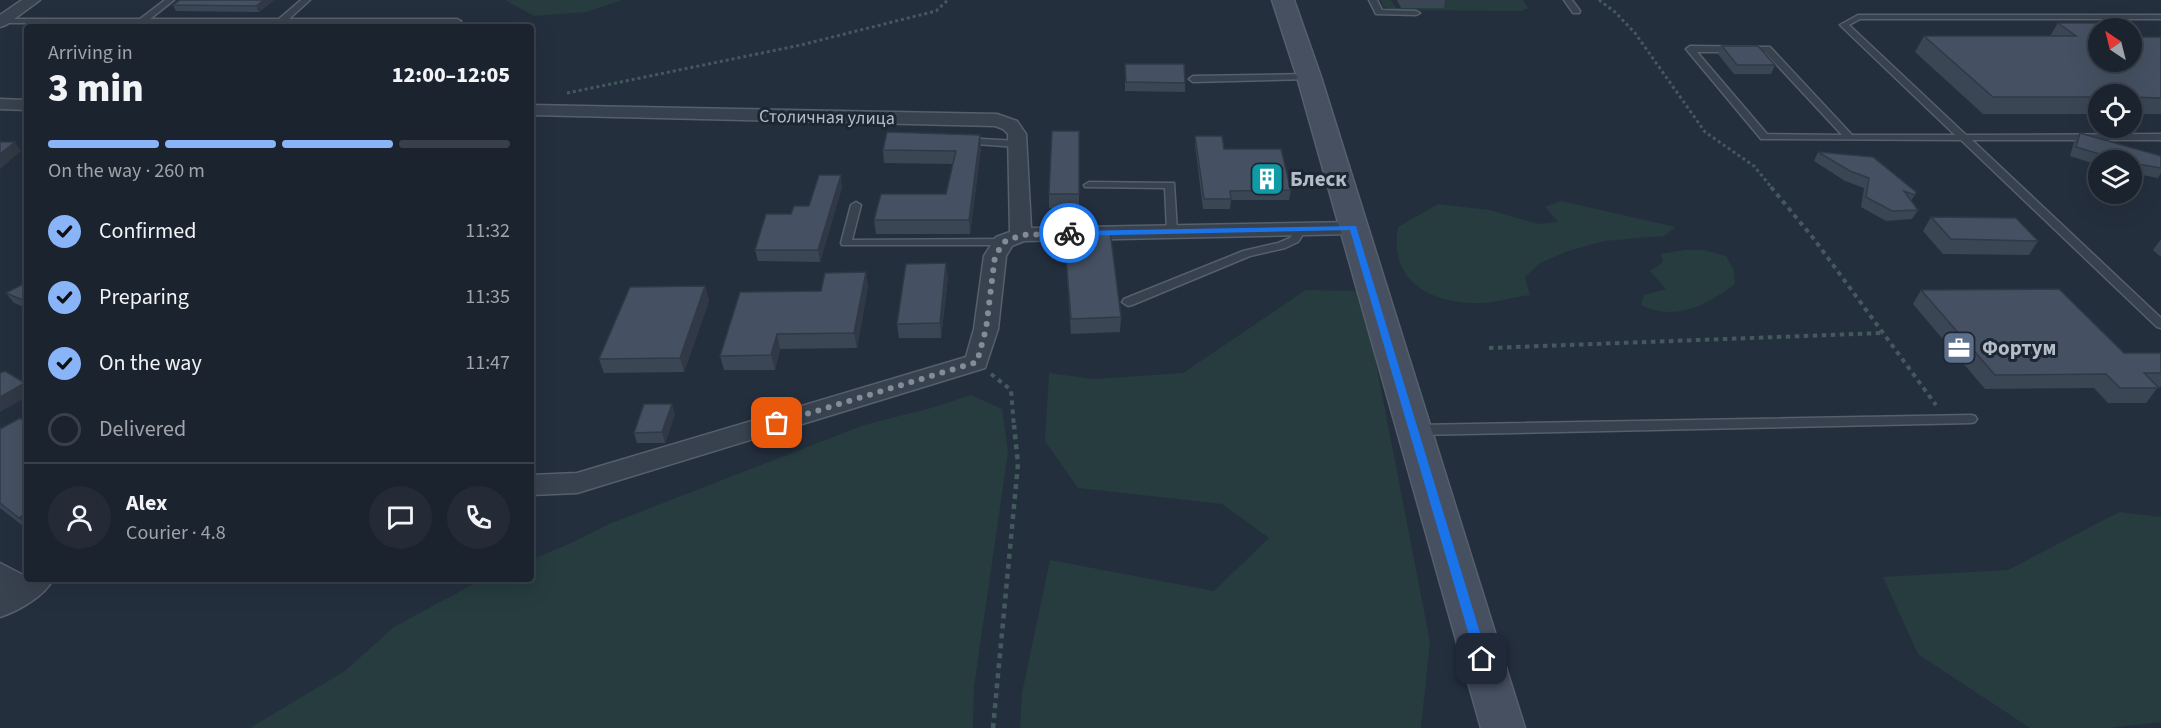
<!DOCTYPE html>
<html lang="en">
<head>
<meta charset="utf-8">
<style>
  body { margin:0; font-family:"Source Sans 3",sans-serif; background:#242b36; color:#f1f3f6; height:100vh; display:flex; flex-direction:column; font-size:22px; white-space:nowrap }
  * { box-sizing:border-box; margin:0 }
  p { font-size:20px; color:#a0a4aa }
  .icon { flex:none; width:33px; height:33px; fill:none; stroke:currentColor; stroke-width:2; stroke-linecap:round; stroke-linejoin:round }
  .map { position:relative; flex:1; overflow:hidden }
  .panel { position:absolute; left:24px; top:24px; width:510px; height:558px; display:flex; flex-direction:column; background:#1b232e; border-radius:6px; box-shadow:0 6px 24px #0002,0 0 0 2px #39404a }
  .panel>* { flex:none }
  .needle { width:39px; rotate:325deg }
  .fabs { position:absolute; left:2088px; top:18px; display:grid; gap:12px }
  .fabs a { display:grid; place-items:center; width:54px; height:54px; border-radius:50%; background:#1b232e; box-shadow:0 6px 24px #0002,0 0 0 2px #39404a; font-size:30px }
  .pin { position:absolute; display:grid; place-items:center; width:51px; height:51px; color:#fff; margin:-26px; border-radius:12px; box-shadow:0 3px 9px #0006 }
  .courier { position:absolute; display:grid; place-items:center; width:60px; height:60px; margin:-30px; border:4px solid #1a73e8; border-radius:50%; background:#fff; color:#222; box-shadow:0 2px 8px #0007 }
  .overview em { font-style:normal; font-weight:800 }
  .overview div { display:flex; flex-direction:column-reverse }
  .overview { display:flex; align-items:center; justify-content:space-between; height:102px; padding:0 24px }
  h1 { font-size:39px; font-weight:800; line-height:45px }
  .bar { display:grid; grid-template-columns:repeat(4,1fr); gap:9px 6px; align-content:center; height:72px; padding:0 24px }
  .bar i { height:8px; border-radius:4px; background:#39404a }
  .bar .on { background:#8ab4f8 }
  .bar p { grid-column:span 4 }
  .line { display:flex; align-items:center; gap:15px; padding:0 24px; border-top:2px solid #39404a }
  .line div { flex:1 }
  .round { display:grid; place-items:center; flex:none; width:63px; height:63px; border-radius:32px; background:#242b36 }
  ol { padding:0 24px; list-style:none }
  li { display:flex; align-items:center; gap:18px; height:66px }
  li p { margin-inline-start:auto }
  li .icon { padding:6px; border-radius:50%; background:#8ab4f8; color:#111; stroke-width:4 }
  li:last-child { color:#a0a4aa }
  li i { width:33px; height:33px; border:3px solid #39404a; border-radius:50% }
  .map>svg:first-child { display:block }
  .green { fill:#263c3f }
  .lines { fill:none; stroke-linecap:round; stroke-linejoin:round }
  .service-casing { stroke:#565f6c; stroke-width:3 }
  .minor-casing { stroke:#565f6c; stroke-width:3 }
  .secondary-casing { stroke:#565f6c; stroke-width:3 }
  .path-far2 { stroke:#44595c; stroke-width:3; stroke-dasharray:3 3; stroke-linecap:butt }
  .path-far1 { stroke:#44595c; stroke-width:4; stroke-dasharray:4.5 4.5; stroke-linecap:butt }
  .path { stroke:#44595c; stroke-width:4.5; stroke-dasharray:5 5; stroke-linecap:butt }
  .service { fill:#38414e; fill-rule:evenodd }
  .minor { fill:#38414e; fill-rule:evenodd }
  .secondary { fill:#465061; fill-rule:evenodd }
  .wall { fill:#3b4654 }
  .shaded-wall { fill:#303945 }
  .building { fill:#455162; stroke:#303945; stroke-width:1.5 }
  .route { fill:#1a73e8 }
  .done { stroke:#828b98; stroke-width:6; stroke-dasharray:0 10.8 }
  .labels { text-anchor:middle; stroke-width:6; stroke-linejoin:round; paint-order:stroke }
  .far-street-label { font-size:18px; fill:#b4bcc9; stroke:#1d2633 }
  .poi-label { font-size:21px; font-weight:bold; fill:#b4bcc9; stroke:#1d2633; text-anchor:start }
</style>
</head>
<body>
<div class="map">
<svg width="2161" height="728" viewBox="0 0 2161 728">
  <rect width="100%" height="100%" fill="#242f3e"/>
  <!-- green -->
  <g class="green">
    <path d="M505 0H622L586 12 534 16Z"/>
    <path d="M1381 0H1391L1396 8H1443L1439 0H1523L1528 8 1522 11 1395 10 1383 7Z"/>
    <path d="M1561 201 1676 227 1664 236 1604 241 1568 251 1540 263 1525 277 1530 295C1515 297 1499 302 1484 303 1434 305 1388 284 1398 227L1438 204 1489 210 1538 224 1558 222 1545 207Z"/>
    <path d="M1685 250H1704L1726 256 1734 271 1735 284C1707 305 1675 322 1641 305L1644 295 1666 289 1650 271 1663 262 1661 254Z"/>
    <path d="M1306 290 1362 291 1430 642 1421 728H1020L1022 693 1050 560 1214 591 1269 538 1222 504 1078 488 1045 441 1049 373 1094 379 1183 373Z"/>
    <path d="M971 395 1002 409 1008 452 974 687 973 728H250L345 671 394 627 479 581 485 579H531V560L569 544 609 524 864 425 935 407Z"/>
    <path d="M2119 512 2161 517V722L2109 728H2030L1918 654 1883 577 2008 570Z"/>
  </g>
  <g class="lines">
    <!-- service casing -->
    <g class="service-casing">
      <g id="service">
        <path d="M165 0H174L150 19H279L301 0H310L289 19H457L461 21 456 27H447L450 23H0L1 19H140Z"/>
        <path d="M1369 0H1377L1382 10 1416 11 1420 13 1416 15 1376 14Z"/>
        <path d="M1564 0H1572L1580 11 1579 13H1573Z"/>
        <path d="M1858 15H2161V19H1860L1849 25 1966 135 2161 134V140H1972L2161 318V328L2157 327 1961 140 1761 139 1686 49 1690 46 1770 47 1852 135H1955L1840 25ZM1697 52H1765L1842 135 1767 134Z"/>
        <path d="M1309 74 1312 75V79L1193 82 1189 79 1193 76Z"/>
        <path d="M965 138 1017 141 1022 144 1017 147 962 143V139Z"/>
        <path d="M1089 182 1174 183 1177 231 1172 234 1167 231 1165 188 1085 187 1084 185Z"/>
        <path d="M856 202 861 205 852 240 1004 239 1009 242 1004 245H842L841 243 851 205Z"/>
        <path d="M1303 224 1308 227 1298 242 1285 248 1250 256 1132 305 1128 306 1122 302 1124 299 1243 251 1278 243 1290 238 1299 225Z"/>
        <path d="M1971 415 1975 416 1977 419 1975 422 1971 423 1417 435 1412 433 1411 430 1412 427 1417 425Z"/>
      </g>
    </g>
    <!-- minor casing -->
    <g class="minor-casing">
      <g id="minor">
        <path d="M22 0H40L6 25 0 27V15Z"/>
        <path d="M0 99 27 100V110L0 109Z"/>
        <path d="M531 105 997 114 1017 121 1026 134 1031 228 1353 222 1360 224 1363 228 1360 232 1353 234 1024 241 1012 246 1006 256 998 329 985 368 577 493 531 495V475L577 473 966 357 974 329 984 256 996 237 1010 232 1008 134 1003 129 995 126 531 115Z"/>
        <path d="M0 563 23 575 27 572V579H53C45 596 18 611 0 617Z"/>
      </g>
    </g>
    <!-- secondary casing -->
    <g class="secondary-casing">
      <path id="secondary" d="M1272 0H1294L1321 77 1525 728H1481L1297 77Z"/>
    </g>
    <!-- path-far2 -->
    <g class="path-far2">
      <path d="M1599 0 1615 12 1635 33 1705 132 1754 166 1772 188"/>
      <path d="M567 93 801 45 936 11 948 0"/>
    </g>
    <!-- path-far1 -->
    <g class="path-far1">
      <path d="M1771 187 1814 239 1936 405"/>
      <path d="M1489 348 1882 333"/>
      <path d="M991 374 1011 390 1014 427"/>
    </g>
    <!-- path -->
    <path class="path" d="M993 728 1018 464 1014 425"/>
    <!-- service -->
    <use href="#service" class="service"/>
    <!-- minor -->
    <use href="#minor" class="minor"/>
    <!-- secondary -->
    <use href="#secondary" class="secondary"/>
  </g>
  <!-- wall -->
  <g class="wall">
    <path d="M180 0H274L259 12 176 11 173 5Z"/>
    <path d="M1397 0H1445L1444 8H1401Z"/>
    <path d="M2058 23 2119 28 2098 62 2161 37V114H2132V94H2098V114H1983L1915 52 1924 36H2050Z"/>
    <path d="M1722 46 1775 65 1771 74H1734L1718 54Z"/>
    <path d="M1125 64 1185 83V92L1125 91Z"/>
    <path d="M1079 131V208H1049V194Z"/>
    <path d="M2080 133 2161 156V173L2158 178 2132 173V160H2098V165L2070 156 2074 142Z"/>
    <path d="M1195 136 1224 149 1291 190 1289 200H1231L1230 209H1203L1195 145Z"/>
    <path d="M981 148 970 234H876L874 220 946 194 953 164 884 163 883 150Z"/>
    <path d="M1818 152 1916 192 1911 201 1918 210 1912 219 1886 221 1861 207 1864 188 1845 181 1814 161Z"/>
    <path d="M842 187 820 262 758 261 755 250 791 214 809 206Z"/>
    <path d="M1931 217 2038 241 2029 255 1943 254 1923 231Z"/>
    <path d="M1064 232 1121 317 1120 332 1071 334Z"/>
    <path d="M2161 239V257L2153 250Z"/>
    <path d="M948 277 941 338H899L897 324Z"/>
    <path d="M27 282V308L14 303 6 293Z"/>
    <path d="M705 286 709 301 684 372 604 373 599 359Z"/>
    <path d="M868 286 857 348 780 349 775 370H724L720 356 821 291Z"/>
    <path d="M1921 290 2124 353H2161V387H2158L2146 403H2108L2094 388 1985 389 1913 304Z"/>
    <path d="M675 414 665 443H637L634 433Z"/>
    <path d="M27 423V529L0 508V429Z"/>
  </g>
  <!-- shaded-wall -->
  <g class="shaded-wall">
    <path d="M264 0H274L259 12 256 6Z"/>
    <path d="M980 135 981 148 970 234 969 220Z"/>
    <path d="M15 142 21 151 0 169V154Z"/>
    <path d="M841 175 842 187 820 262 818 250Z"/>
    <path d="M946 263 948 277 941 338 940 323Z"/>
    <path d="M866 272 868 286 857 348 854 333Z"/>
    <path d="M705 286 709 301 684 372 680 358Z"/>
    <path d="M777 334 780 349 775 370 771 355Z"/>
    <path d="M25 383 27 386V397L0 412V397Z"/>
    <path d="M672 404 675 414 665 443 662 432Z"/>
    <path d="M27 513V527L19 518Z"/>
  </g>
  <!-- building -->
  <g class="building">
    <path d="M180 0H264L256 6 173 5Z"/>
    <path d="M2058 23H2110L2119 28H2098V62H2132V37H2161V98L2132 97V94H2098V97H1993L1924 36H2076Z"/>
    <path d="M1722 46H1758L1775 65H1737Z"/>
    <path d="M1125 64H1184L1185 83 1126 82Z"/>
    <path d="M1052 131H1079V194H1049Z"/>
    <path d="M887 132 980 135 969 220H874L881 194H946L956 151 883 150Z"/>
    <path d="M2080 133 2161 156V168L2132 163V160H2120L2076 147Z"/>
    <path d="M1195 136H1222L1224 149H1281L1291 190 1230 191 1231 199H1204Z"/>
    <path d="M0 142H15L0 154Z"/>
    <path d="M1818 152 1873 157 1916 192 1915 195 1904 191 1918 210 1892 211 1866 197 1869 178 1850 171Z"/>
    <path d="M819 175H841L818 250H755L766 214H791L794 206H809Z"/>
    <path d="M1931 217 2016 218 2038 241 1951 239Z"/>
    <path d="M1110 231 1121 317 1071 319 1064 232Z"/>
    <path d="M946 263 940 323 897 324 906 264Z"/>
    <path d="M866 272 854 333 777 334 771 355 720 356 740 292 821 291 825 273Z"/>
    <path d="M27 282V302L6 293Z"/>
    <path d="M705 286 680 358 599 359 630 287Z"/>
    <path d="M2059 289 2124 353H2161V373H2144L2159 388H2120L2106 374 1995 375 1921 290Z"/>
    <path d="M5 371 25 383 0 397V373Z"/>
    <path d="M644 404H672L662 432 634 433Z"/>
    <path d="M20 418 27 423V513L19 518 0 503V429Z"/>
  </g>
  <!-- route -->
  <path class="route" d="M1356 226 1488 659 1482 665 1476 659 1350 230 1069 236 1065 233 1069 231Z"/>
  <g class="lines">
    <!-- done -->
    <path class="done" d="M777 423 977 362 986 329 995 256 1004 242 1022 235 1069 233"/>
  </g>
  <!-- icons -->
  <defs>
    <g id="building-square" transform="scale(1.725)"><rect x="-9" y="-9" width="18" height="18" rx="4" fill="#0f9aa8" stroke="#1d2633"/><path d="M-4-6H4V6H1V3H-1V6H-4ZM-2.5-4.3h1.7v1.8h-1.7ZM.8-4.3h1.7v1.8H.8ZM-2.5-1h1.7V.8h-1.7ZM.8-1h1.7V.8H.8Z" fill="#fff"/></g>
    <g id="office-square" transform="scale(1.725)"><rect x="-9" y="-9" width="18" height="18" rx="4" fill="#5c6f8a" stroke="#1d2633"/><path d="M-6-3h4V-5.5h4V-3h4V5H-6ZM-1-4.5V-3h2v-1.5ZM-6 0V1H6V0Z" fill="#fff"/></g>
  </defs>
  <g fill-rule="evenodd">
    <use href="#building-square" x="1267" y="179"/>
    <use href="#office-square" x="1959" y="348"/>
  </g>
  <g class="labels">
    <!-- far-street labels -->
    <g class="far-street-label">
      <text transform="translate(827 117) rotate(1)" y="6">Столичная улица</text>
    </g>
    <!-- poi labels -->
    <g class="poi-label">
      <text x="1290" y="186">Блеск</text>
      <text x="1982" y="355">Фортум</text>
    </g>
  </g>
</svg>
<div class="fabs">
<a><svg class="needle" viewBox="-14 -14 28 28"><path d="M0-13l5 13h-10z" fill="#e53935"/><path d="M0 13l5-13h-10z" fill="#a0a4aa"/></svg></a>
<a><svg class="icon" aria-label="locate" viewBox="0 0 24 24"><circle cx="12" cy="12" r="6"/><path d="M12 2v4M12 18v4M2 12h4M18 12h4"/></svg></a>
<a><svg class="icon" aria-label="layers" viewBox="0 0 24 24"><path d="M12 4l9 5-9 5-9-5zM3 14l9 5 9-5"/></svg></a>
</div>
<div class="pin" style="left:777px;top:423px;background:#ea580c"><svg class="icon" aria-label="bag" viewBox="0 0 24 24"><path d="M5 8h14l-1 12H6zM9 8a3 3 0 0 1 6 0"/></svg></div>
<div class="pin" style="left:1482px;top:659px;background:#1f2937"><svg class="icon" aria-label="home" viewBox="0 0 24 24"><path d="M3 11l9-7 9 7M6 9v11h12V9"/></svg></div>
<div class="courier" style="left:1069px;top:233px"><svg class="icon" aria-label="bike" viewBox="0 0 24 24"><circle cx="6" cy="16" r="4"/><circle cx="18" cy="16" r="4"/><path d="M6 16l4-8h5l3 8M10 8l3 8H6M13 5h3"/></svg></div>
<section class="panel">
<div class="overview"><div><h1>3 min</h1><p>Arriving in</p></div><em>12:00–12:05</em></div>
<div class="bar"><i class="on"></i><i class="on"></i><i class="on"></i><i></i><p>On the way · 260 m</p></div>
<ol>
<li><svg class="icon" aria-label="check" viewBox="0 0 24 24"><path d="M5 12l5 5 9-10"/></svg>Confirmed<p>11:32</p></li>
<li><svg class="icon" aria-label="check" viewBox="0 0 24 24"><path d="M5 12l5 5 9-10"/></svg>Preparing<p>11:35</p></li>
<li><svg class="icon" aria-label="check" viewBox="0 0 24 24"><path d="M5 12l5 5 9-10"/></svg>On the way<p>11:47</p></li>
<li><i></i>Delivered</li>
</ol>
<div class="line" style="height:108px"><a class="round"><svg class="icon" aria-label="person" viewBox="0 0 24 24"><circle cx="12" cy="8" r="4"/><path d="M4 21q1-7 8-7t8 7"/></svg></a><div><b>Alex</b><p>Courier · 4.8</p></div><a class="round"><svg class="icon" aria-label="chat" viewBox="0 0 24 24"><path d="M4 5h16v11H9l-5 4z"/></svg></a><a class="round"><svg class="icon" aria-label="phone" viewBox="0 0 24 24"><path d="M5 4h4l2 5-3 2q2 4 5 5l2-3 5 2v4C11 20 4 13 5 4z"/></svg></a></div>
</section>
</div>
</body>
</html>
